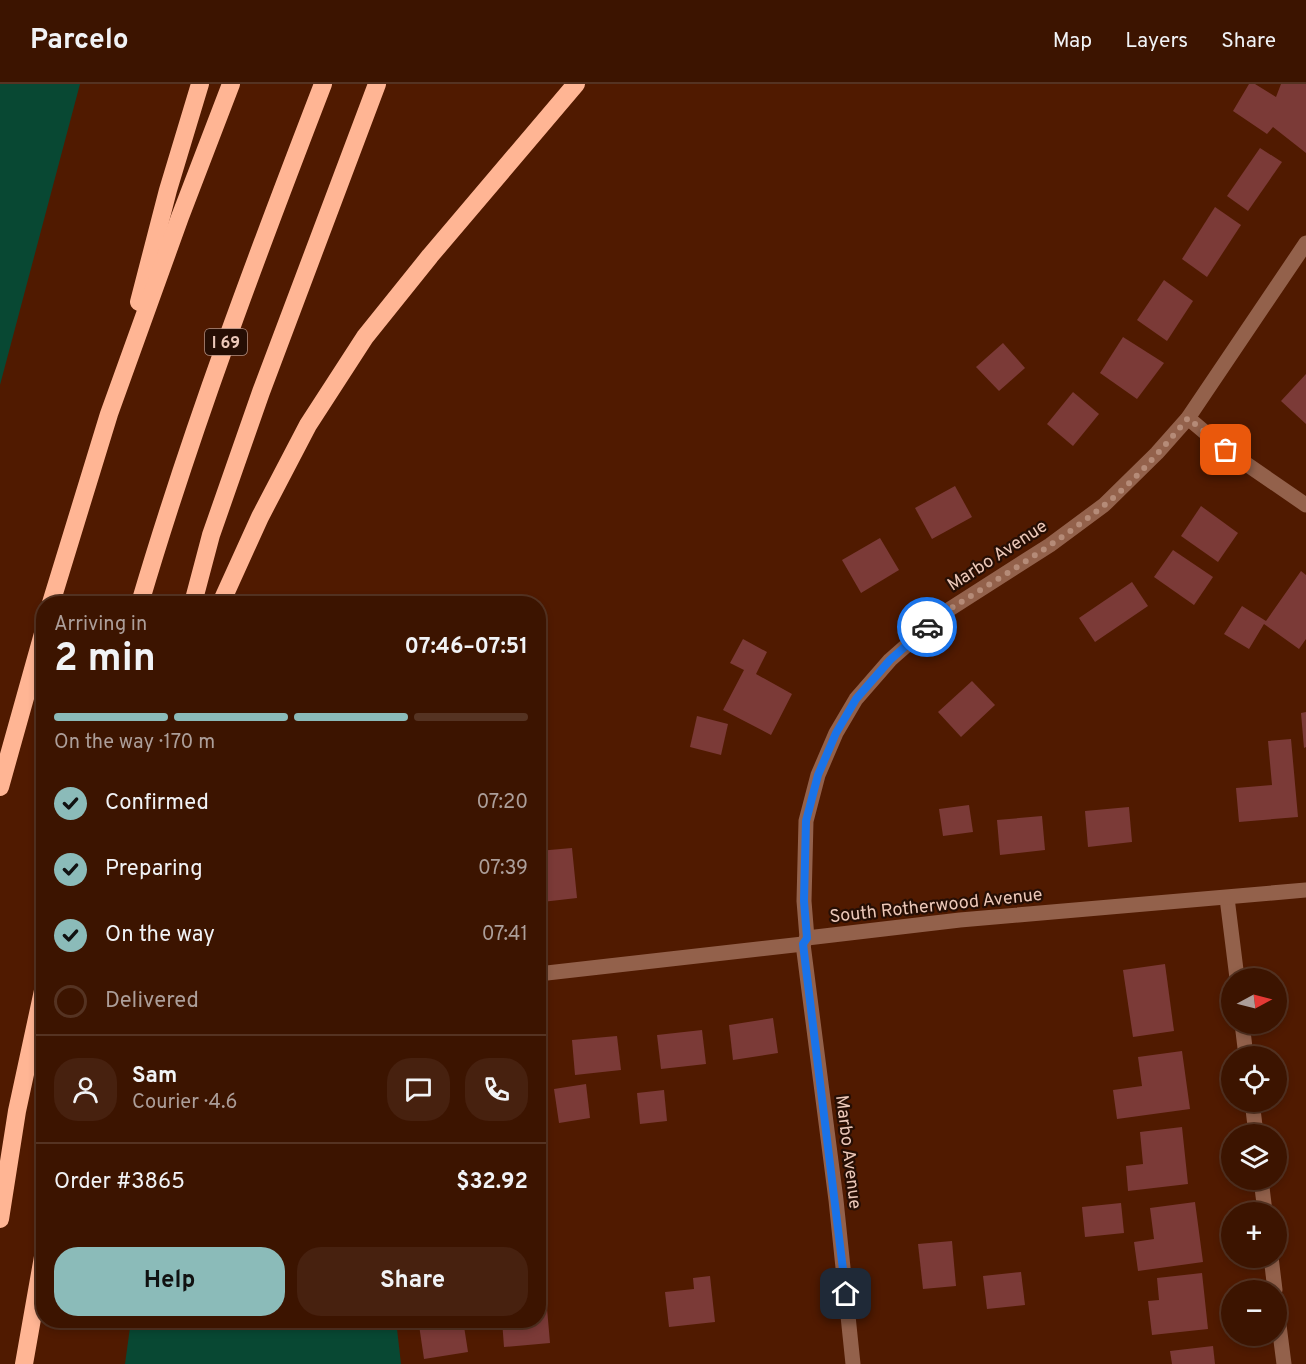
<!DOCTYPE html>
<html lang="en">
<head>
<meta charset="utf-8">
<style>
  body { margin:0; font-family:Overpass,sans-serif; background:#47210f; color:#f1f3f6; height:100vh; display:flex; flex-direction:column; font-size:22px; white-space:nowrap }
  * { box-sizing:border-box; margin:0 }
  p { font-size:20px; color:#ac9e99 }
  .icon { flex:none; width:33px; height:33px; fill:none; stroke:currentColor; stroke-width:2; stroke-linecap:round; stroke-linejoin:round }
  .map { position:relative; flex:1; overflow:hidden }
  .side { position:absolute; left:36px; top:512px; width:510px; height:732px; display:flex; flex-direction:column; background:#3c1400; border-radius:24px; box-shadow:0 3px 9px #0003,0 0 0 2px #532 }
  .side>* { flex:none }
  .needle { width:39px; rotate:83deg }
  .buttons { position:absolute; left:1221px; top:884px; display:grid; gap:12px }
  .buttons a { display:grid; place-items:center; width:66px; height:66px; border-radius:50%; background:#3c1400; box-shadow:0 3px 9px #0003,0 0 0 2px #532; font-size:30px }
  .pin { position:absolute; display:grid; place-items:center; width:51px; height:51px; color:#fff; margin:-26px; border-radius:12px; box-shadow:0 3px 9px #0006 }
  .courier { position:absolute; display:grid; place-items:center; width:60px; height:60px; margin:-30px; border:4px solid #1a73e8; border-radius:50%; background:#fff; color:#222; box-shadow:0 2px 8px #0007 }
  .overview em { font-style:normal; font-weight:700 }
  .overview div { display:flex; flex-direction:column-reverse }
  .overview { display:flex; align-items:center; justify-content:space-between; height:102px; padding:0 18px }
  h1 { font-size:39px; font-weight:700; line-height:45px }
  .bar { display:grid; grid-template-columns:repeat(4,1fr); gap:9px 6px; align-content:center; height:72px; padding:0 18px }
  .bar i { height:8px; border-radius:4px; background:#532 }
  .bar .current { background:#8bbbb9 }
  .bar p { grid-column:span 4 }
  .line { display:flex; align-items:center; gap:15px; padding:0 18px; border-top:2px solid #532 }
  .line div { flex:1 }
  .round { display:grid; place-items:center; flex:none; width:63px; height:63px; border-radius:24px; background:#47210f }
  ol { padding:0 18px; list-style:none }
  li { display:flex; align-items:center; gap:18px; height:66px }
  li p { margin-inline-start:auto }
  li .icon { padding:6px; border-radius:50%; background:#8bbbb9; color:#111; stroke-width:4 }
  li:last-child { color:#ac9e99 }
  li i { width:33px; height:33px; border:3px solid #532; border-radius:50% }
  .primary-button { display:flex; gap:12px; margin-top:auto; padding:12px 18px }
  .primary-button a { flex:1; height:69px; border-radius:24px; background:#8bbbb9; color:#111; font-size:24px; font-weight:700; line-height:69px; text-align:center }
  .primary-button a+a { background:#47210f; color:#f1f3f6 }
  header { display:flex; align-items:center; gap:36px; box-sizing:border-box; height:84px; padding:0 30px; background:#3c1400; border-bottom:2px solid #532 }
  header strong { font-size:28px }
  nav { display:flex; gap:33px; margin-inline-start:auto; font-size:21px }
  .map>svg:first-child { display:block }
  .green { fill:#084833 }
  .building { fill:#7b3a37 }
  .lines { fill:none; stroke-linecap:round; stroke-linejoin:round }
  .minor { stroke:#93614b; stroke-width:15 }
  .highway { stroke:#ffb594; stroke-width:18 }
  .done { stroke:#b58b78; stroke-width:6; stroke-dasharray:0 10.8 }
  .route { stroke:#1a73e8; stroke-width:8 }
  .labels { text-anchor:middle; stroke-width:4.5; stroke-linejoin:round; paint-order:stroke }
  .shield { fill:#260e04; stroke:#b19083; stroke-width:1.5 }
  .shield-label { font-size:16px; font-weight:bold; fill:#ecc8b9 }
  .street-label { font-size:18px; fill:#ecc8b9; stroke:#260e04 }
</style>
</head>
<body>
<header>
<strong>Parcelo</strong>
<nav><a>Map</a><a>Layers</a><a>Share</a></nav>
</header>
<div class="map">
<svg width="1306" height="1280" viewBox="0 0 1306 1280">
  <rect width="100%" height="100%" fill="#501a00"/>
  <!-- green -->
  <g class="green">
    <path d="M0 0H80L0 301Z"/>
    <path d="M131 1236H396L401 1280H125Z"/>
  </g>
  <!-- building -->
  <g class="building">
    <path d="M1249 0H1255L1276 13 1281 0H1306V69L1273 43 1267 50 1233 27Z"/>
    <path d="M1260 64 1282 78 1248 127 1227 112Z"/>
    <path d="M1215 123 1241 141 1207 193 1182 175Z"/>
    <path d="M1164 196 1193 217 1167 257 1137 236Z"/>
    <path d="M1123 253 1164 279 1137 315 1100 289Z"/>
    <path d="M1003 259 1025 284 999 307 976 283Z"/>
    <path d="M1306 290V340L1281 317Z"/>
    <path d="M1073 308 1099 330 1073 362 1047 340Z"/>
    <path d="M955 402 972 433 932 455 915 424Z"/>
    <path d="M1201 422 1238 449 1218 478 1181 452Z"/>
    <path d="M880 454 899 486 861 509 842 476Z"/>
    <path d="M1173 466 1213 493 1194 521 1154 493Z"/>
    <path d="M1301 487 1306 491V555L1299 565 1264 540 1249 565 1224 550 1242 522 1266 537Z"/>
    <path d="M1132 498 1148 522 1095 558 1079 534Z"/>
    <path d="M743 555 767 568 756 590 792 610 771 651 723 626 744 586 730 579Z"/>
    <path d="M972 597 995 621 961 653 938 628Z"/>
    <path d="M1306 628V663L1304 664 1301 629Z"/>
    <path d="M697 632 728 640 721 671 690 663Z"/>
    <path d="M1291 655 1298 733 1239 738 1236 704 1272 701 1268 657Z"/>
    <path d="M969 721 973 748 943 752 939 725Z"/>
    <path d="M1129 723 1132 758 1088 763 1085 727Z"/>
    <path d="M1042 732 1045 766 1000 771 997 736Z"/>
    <path d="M572 764 577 814 542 818 541 809H538V767Z"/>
    <path d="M1165 880 1174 947 1133 953 1123 886Z"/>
    <path d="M773 934 778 969 733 976 729 941Z"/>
    <path d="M702 946 706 980 661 985 657 951Z"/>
    <path d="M617 952 621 986 575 991 572 956Z"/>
    <path d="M1182 967 1190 1025 1117 1035 1113 1006 1142 1002 1138 973Z"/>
    <path d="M586 1000 590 1034 559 1039 554 1005Z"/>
    <path d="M664 1006 667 1037 640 1040 637 1009Z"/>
    <path d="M1182 1043 1188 1100 1128 1107 1126 1082 1143 1080 1140 1048Z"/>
    <path d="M1195 1118 1203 1178 1138 1187 1134 1158 1154 1155 1150 1124Z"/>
    <path d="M1121 1119 1124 1149 1085 1153 1082 1123Z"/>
    <path d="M952 1157 956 1202 923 1205 918 1160Z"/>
    <path d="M1021 1188 1025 1221 987 1225 983 1192Z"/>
    <path d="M1202 1189 1208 1245 1152 1251 1148 1217 1159 1216 1157 1194Z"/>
    <path d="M710 1192 715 1238 669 1243 665 1208 694 1205 693 1194Z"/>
    <path d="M547 1224 550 1259 504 1263 502 1236H538V1225Z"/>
    <path d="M449 1236H463L468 1268 424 1275 419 1241Z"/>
    <path d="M1213 1262 1215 1280H1172L1170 1267Z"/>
  </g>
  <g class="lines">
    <!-- minor -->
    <g class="minor">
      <path d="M1188 334 1226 366 1306 421"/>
      <path d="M1227 814 1237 894"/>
      <path d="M807 854 804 817 806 737 818 691 836 649 856 615 890 576 942 530 1050 461 1104 421 1157 369 1188 334 1306 159"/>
      <path d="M803 860 836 1116 853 1280"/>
      <path d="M538 890 803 860 807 854 960 836 1306 806"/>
      <path d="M1242 939 1246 972"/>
      <path d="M1252 1017 1256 1050"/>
      <path d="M1261 1095 1265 1128"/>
      <path d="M1271 1173 1275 1206"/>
      <path d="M1276 1218 1284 1280"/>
    </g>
    <!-- highway -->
    <g class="highway">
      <path d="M139 218 168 106 200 0"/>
      <path d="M51 519 109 330 180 133 231 0"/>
      <path d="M140 519C192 343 257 171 323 0"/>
      <path d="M193 519 211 451 261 308 377 0"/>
      <path d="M221 519 260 433 308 341 365 253 430 172 576 0"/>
      <path d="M0 703 44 546"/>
      <path d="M0 1135 17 1027 44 902"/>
      <path d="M24 1280 44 1167"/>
    </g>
  </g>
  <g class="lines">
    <!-- done -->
    <path class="done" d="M927 543 942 530C996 496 1052 463 1102 423 1134 398 1162 365 1188 334L1226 366"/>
    <!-- route -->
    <path class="route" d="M846 1210 803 860 807 854 804 817 806 737 818 691 836 649 856 615 890 576 927 543"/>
  </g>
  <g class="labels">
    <!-- shield labels -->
    <rect class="shield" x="205" y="245" width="42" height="26" rx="4.5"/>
    <g class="shield-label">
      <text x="226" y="264">I 69</text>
    </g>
    <!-- street labels -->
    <g class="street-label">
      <text transform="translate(997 471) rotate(-33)" y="6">Marbo Avenue</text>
      <text transform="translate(936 821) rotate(-6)" y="6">South Rotherwood Avenue</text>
      <text transform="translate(849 1068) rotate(83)" y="6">Marbo Avenue</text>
    </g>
  </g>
</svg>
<div class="buttons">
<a><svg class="needle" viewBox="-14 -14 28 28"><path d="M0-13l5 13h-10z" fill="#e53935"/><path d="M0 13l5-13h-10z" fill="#ac9e99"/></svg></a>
<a><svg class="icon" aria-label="locate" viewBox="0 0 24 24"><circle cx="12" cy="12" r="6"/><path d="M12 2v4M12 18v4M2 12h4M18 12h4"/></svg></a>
<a><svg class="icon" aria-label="layers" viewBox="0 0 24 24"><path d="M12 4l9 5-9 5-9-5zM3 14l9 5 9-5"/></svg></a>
<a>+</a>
<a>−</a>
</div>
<div class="pin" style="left:1226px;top:366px;background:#ea580c"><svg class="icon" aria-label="bag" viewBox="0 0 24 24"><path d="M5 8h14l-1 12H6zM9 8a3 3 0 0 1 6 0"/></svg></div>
<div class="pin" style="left:846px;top:1210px;background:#1f2937"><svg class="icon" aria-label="home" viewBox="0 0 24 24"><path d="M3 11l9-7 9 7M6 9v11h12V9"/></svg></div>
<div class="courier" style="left:927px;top:543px"><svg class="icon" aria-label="car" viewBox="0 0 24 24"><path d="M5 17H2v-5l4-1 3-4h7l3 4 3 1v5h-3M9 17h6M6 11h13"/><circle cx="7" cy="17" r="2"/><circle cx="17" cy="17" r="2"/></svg></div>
<section class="side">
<div class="overview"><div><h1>2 min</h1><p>Arriving in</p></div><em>07:46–07:51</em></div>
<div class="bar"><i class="current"></i><i class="current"></i><i class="current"></i><i></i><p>On the way · 170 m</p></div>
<ol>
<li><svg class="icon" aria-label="check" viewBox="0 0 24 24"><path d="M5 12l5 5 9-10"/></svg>Confirmed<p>07:20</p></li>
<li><svg class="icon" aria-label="check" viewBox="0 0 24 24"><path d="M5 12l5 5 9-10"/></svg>Preparing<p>07:39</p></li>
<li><svg class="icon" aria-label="check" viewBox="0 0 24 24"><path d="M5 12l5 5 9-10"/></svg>On the way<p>07:41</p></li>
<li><i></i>Delivered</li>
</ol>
<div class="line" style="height:108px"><a class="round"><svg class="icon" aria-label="person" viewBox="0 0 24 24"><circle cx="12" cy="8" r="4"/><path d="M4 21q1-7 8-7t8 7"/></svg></a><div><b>Sam</b><p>Courier · 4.6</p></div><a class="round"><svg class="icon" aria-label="chat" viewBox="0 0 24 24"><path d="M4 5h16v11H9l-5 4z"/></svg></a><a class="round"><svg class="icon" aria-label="phone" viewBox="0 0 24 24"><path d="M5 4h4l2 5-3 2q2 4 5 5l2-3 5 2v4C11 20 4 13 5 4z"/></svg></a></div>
<div class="line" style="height:78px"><div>Order #3865</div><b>$32.92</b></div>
<div class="primary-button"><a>Help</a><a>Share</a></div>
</section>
</div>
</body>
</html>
